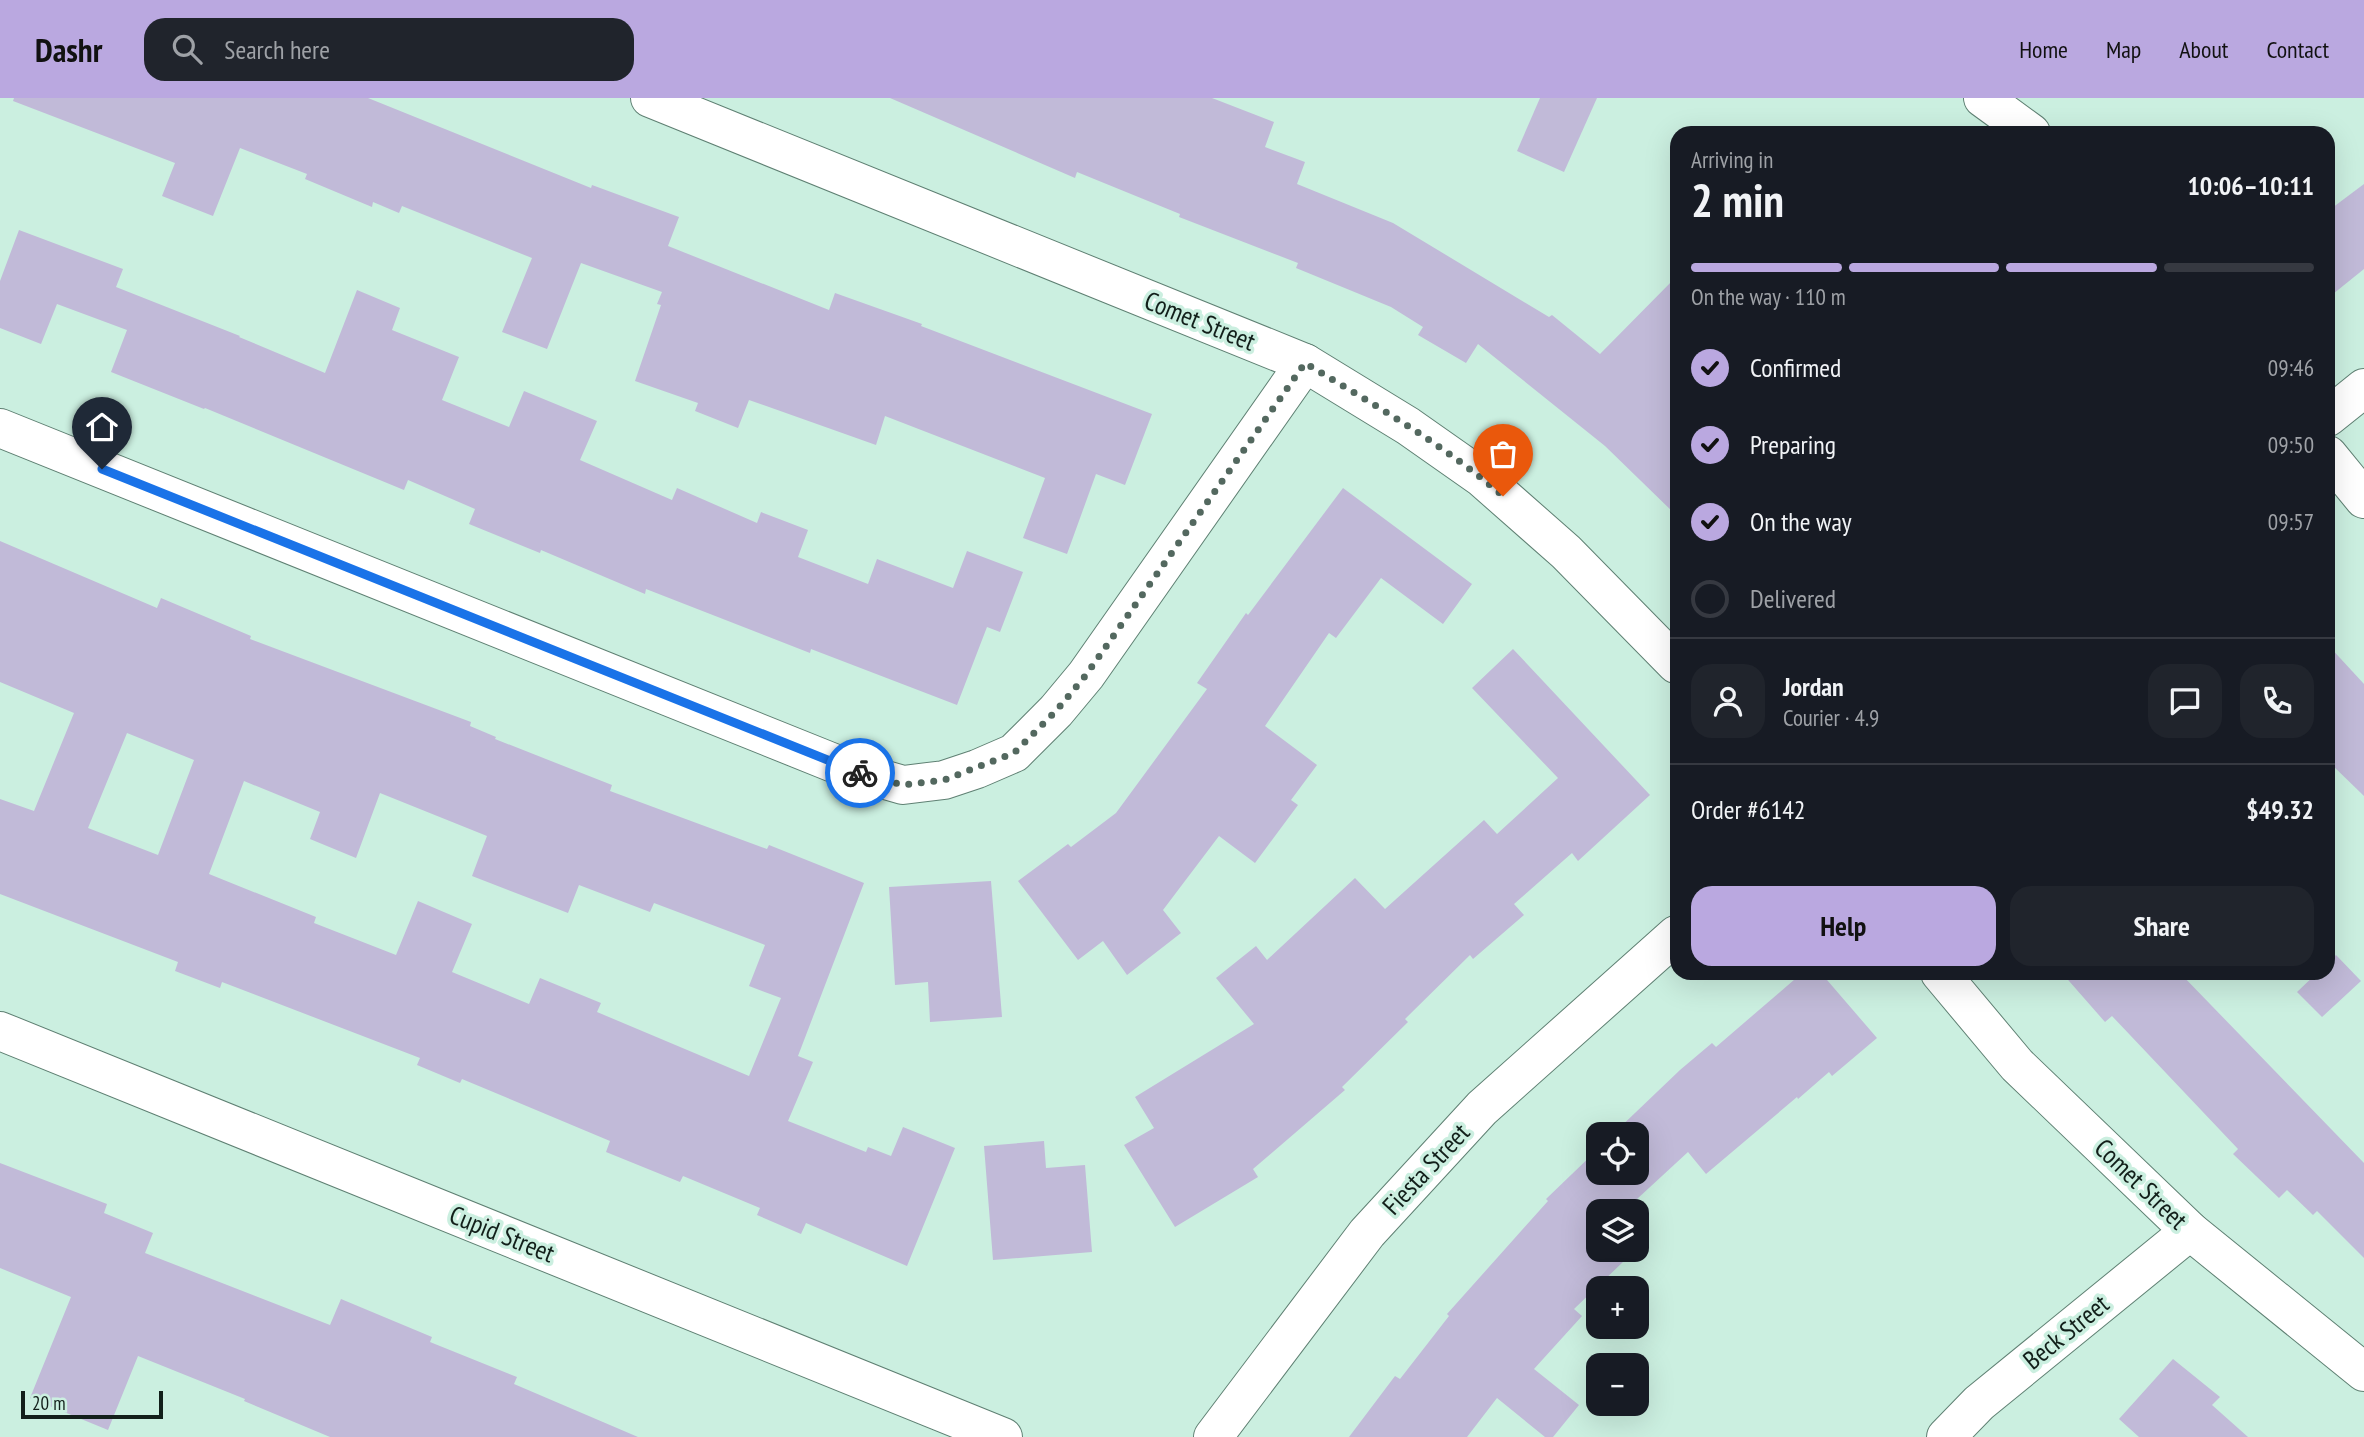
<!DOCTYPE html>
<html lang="en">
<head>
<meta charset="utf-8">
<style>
  body { margin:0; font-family:"PT Sans Narrow",sans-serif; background:#20242c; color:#f1f3f6; height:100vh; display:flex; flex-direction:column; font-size:26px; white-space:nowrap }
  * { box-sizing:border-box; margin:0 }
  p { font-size:23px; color:#9ea1a6 }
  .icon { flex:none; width:38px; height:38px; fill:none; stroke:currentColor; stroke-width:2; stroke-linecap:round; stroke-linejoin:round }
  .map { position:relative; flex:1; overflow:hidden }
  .panel { position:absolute; left:1670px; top:28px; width:665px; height:854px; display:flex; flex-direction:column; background:#171b24; border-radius:21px; box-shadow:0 7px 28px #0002 }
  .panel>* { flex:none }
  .controls { position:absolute; left:1586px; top:1024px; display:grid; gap:14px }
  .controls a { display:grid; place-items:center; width:63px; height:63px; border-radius:14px; background:#171b24; box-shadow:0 7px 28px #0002; font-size:35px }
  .scale { position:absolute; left:21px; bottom:18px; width:142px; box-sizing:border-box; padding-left:7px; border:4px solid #121f1a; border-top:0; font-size:19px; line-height:24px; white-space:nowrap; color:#121f1a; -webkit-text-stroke:5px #cbefe0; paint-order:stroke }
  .pin { position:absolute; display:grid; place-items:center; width:60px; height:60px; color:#fff; margin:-72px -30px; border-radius:50% 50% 50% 0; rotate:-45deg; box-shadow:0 0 7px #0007 }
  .pin .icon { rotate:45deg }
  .courier { position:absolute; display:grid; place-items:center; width:70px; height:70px; margin:-35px; border:5px solid #1a73e8; border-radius:50%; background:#fff; color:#222; box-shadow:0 2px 9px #0007 }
  .head em { font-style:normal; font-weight:800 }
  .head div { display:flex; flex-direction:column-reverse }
  .head { display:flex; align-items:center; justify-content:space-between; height:119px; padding:0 21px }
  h1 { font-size:46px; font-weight:800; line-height:52px }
  .bar { display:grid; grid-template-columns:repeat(4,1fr); gap:10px 7px; align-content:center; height:84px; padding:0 21px }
  .bar i { height:9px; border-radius:5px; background:#363941 }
  .bar .current { background:#baa8e0 }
  .bar p { grid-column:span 4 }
  .line { display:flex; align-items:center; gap:18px; padding:0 21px; border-top:2px solid #363941 }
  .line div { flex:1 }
  .round { display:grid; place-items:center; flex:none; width:74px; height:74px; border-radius:21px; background:#20242c }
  ol { padding:0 21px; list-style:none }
  li { display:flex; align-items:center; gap:21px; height:77px }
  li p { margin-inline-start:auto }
  li .icon { padding:7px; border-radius:50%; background:#baa8e0; color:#111; stroke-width:4 }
  li:last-child { color:#9ea1a6 }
  li i { width:38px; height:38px; border:4px solid #363941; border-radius:50% }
  .action { display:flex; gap:14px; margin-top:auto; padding:14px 21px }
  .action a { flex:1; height:80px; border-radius:21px; background:#baa8e0; color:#111; font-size:28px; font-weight:800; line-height:80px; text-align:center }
  .action a+a { background:#20242c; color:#f1f3f6 }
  header { display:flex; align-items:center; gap:42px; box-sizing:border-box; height:98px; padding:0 35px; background:#baa8e0; color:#111 }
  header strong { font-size:33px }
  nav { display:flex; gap:38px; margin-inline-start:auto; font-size:24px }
  .search { width:490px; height:63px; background:#20242c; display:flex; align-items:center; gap:18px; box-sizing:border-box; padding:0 24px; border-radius:21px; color:#9ea1a6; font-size:26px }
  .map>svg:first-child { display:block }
  .building { fill:#c1bad8; fill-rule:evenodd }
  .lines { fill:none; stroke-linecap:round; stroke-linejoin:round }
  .street-casing { stroke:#5f8073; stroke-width:40 }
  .street { stroke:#fff; stroke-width:38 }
  .done { stroke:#53685f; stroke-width:7; stroke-dasharray:0 12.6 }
  .route { stroke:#1a73e8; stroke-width:9 }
  .labels { text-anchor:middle; stroke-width:7; stroke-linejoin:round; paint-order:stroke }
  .street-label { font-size:26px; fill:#121f1a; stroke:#cbefe0 }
</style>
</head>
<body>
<header>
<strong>Dashr</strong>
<div class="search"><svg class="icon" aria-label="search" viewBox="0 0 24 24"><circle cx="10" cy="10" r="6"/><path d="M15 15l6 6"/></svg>Search here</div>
<nav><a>Home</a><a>Map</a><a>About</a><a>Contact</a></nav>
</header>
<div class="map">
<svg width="2364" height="1339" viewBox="0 0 2364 1339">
  <rect width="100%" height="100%" fill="#cbefe0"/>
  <!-- building -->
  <g class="building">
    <path d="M14 0H368L591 90 592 87 679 119 668 148 829 212 835 195 922 226 921 228 1152 316 1125 387 1096 376 1067 456 1023 440 1045 380 885 318 876 347 749 302 738 330 695 313 698 305 635 283 661 207 657 206 662 194 581 165 547 251 502 234 532 160 402 108 399 115 373 104 372 109 305 81 307 76 240 50 213 118 162 98 175 65 13 3Z"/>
    <path d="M890 0H1212L1274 24 1265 49 1305 64 1297 86 1393 125 1549 219 1552 217 1600 256 1676 179V417L1605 348 1478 246 1466 265 1418 237 1423 229 1391 209 1296 170 1298 165 1179 119 1180 116 1077 74 1075 80Z"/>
    <path d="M1540 0H1597L1564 74 1517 53Z"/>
    <path d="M2364 86V171L2328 200V113Z"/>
    <path d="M19 132 123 171 116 189 240 238 239 239 325 275 357 192 400 210 392 232 459 259 442 302 509 329 524 293 597 323 580 362 672 402 677 390 757 425 761 414 808 432 798 459 868 486 877 461 953 490 967 453 1023 474 1000 534 987 529 957 607 811 551 810 555 646 491 645 496 541 452 540 455 469 426 475 411 408 382 404 392 205 310 204 311 111 274 127 232 57 206 41 246 0 230V183Z"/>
    <path d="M1343 390 1472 486 1443 526 1381 480 1336 540 1329 535 1265 628 1317 667 1291 702 1298 707 1255 765 1219 738 1163 812 1181 835 1127 877 1103 843 1078 862 1018 783 1068 746 1071 749 1116 715 1207 591 1197 585 1246 515 1248 517Z"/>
    <path d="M0 443 157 510 161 500 251 538 250 541 471 624 470 628 496 639 495 641 612 687 610 693 767 751 769 747 864 785 798 958 813 964 788 1023 866 1054 868 1049 891 1058 903 1029 955 1050 907 1168 806 1125 801 1136 757 1117 760 1110 683 1078 680 1084 606 1054 610 1043 462 981 460 985 417 967 420 960 222 884 220 890 175 873 178 864 0 796V701L34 713 74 615 0 584ZM127 635 194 662 158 757 88 730ZM244 683 320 714 310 741 356 760 380 695 487 738 472 778 568 815 579 787 650 814 654 805 765 847 749 888 781 900 749 978 597 914 601 905 540 880 529 906 452 874 472 826 418 803 396 857 314 825 316 819 209 776Z"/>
    <path d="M2328 547 2364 586V698L2328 663Z"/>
    <path d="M1513 551 1650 697 1578 763 1572 755 1514 806 1524 817 1473 861 1470 857 1405 921 1408 924 1342 989 1345 992 1253 1071 1258 1079 1175 1129 1124 1047 1154 1030 1135 999 1254 926 1216 880 1256 848 1267 862 1355 780 1385 811 1484 722 1497 736 1558 680 1472 590Z"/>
    <path d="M991 783 1002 919 930 924 928 884 895 887 889 789Z"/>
    <path d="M2336 857 2361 883 2322 919 2297 894 2317 875H2328V865Z"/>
    <path d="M1802 875H1821L1877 940 1832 978 1829 974 1798 1001 1797 999 1706 1076 1688 1054 1624 1113H1598V1152H1636V1126L1649 1139 1574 1211 1582 1218 1534 1271 1579 1307 1553 1339H1545L1497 1300 1467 1339H1349L1395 1278 1400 1281 1449 1218 1447 1216 1548 1103 1546 1101 1598 1051V1074H1636V1036H1613L1680 972 1712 945 1716 949Z"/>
    <path d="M2062 875H2180L2364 1065V1160L2317 1113 2313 1117 2287 1092 2279 1100 2233 1056 2238 1051 2112 918 2105 924Z"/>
    <path d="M1044 1043 1046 1070 1085 1067 1092 1154 993 1162 984 1048Z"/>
    <path d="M0 1065 107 1106 104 1115 153 1135 145 1155 330 1227 341 1201 432 1239 430 1244 517 1279 514 1286 638 1339H330L244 1303 245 1301 138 1258 108 1332 30 1300 71 1199 0 1170Z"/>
    <path d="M2173 1261 2220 1299 2212 1307 2248 1339H2139L2119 1321Z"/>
  </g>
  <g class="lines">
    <!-- street casing -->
    <g class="street-casing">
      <g id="street">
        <path d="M650 0 1305 265 1408 328 1482 380 1566 454 1676 566"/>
        <path d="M1983 0 2031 35"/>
        <path d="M2328 319 2364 290"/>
        <path d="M0 330 851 672 903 687 944 682 977 671 1014 655 1056 613 1086 577 1305 265"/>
        <path d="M2328 357 2364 401"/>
        <path d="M1940 875 2017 967 2190 1133 2364 1274"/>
        <path d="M0 933 1003 1339"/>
        <path d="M1213 1339 1367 1135 1482 1010 1676 837"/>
        <path d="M1946 1339 1979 1305 2190 1133"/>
      </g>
    </g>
    <!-- street -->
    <use href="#street" class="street"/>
  </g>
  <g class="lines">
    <!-- done -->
    <path class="done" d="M860 675 903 687 944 682 1014 655 1056 613 1086 577 1305 265C1373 306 1443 346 1503 398"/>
    <!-- route -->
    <path class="route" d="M102 371 860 675"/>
  </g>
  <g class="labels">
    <!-- street labels -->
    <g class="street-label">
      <text transform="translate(1200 223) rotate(22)" y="9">Comet Street</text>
      <text transform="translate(1426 1071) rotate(-47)" y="9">Fiesta Street</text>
      <text transform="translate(2141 1086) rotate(44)" y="9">Comet Street</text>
      <text transform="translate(502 1136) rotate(22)" y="9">Cupid Street</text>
      <text transform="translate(2066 1234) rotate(-39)" y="9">Beck Street</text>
    </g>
  </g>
</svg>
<div class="controls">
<a><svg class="icon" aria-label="locate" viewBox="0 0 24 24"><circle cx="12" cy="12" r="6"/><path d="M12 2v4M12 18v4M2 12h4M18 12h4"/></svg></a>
<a><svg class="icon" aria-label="layers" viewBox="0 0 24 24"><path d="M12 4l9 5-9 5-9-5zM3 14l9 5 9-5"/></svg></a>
<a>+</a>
<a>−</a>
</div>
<div class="scale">20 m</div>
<div class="pin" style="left:1503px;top:398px;background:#ea580c"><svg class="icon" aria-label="bag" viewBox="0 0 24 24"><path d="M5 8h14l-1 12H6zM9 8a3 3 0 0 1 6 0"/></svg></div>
<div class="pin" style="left:102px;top:371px;background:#1f2937"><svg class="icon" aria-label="home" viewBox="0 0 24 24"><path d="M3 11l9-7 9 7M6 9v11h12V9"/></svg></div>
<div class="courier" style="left:860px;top:675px"><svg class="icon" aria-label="bike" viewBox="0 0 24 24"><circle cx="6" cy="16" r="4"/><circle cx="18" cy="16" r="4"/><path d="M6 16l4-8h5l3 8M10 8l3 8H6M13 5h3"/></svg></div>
<section class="panel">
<div class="head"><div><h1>2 min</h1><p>Arriving in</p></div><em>10:06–10:11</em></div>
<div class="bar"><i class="current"></i><i class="current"></i><i class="current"></i><i></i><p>On the way · 110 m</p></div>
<ol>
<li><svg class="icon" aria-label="check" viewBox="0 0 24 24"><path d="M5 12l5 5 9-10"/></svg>Confirmed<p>09:46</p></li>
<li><svg class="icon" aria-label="check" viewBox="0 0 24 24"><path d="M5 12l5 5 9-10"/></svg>Preparing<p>09:50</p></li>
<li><svg class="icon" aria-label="check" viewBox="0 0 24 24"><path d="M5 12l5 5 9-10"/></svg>On the way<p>09:57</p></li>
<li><i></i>Delivered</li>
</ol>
<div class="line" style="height:126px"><a class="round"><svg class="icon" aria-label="person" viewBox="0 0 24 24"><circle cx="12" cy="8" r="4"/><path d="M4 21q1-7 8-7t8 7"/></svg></a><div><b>Jordan</b><p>Courier · 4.9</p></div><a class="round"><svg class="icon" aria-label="chat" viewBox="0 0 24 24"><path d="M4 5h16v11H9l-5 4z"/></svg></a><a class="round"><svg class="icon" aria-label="phone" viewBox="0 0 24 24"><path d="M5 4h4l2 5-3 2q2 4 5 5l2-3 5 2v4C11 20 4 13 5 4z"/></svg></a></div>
<div class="line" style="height:91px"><div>Order #6142</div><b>$49.32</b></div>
<div class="action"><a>Help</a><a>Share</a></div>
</section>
</div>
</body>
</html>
